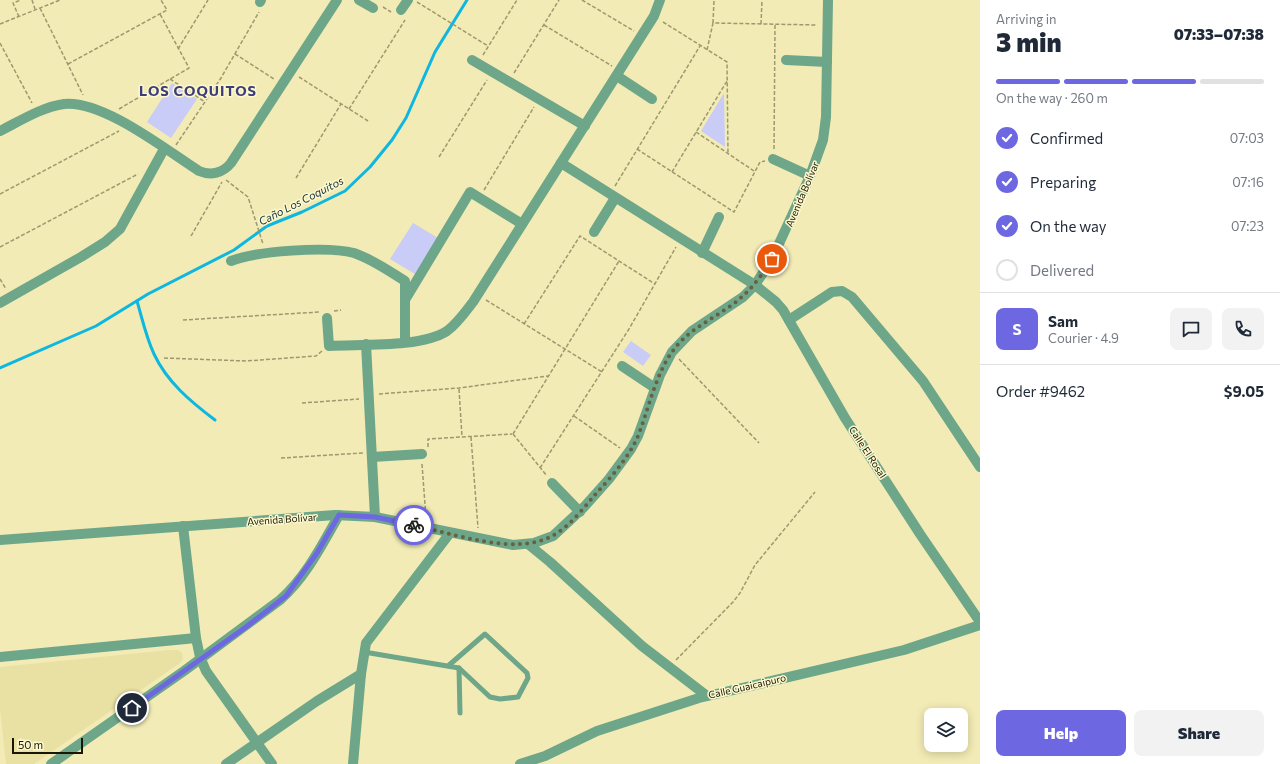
<!DOCTYPE html>
<html lang="en">
<head>
<meta charset="utf-8">
<style>
  body { margin:0; font-family:Commissioner,sans-serif; background:#f2f2f3; color:#1f2937; height:100vh; display:flex; flex-direction:column; font-size:15px; white-space:nowrap }
  * { box-sizing:border-box; margin:0 }
  p { font-size:13px; color:#747a83 }
  .icon { flex:none; width:22px; height:22px; fill:none; stroke:currentColor; stroke-width:2; stroke-linecap:round; stroke-linejoin:round }
  .map { position:relative; flex:1; overflow:hidden }
  .side { display:flex; flex-direction:column; background:#fff; width:300px }
  .side>* { flex:none }
  .fabs { position:absolute; left:924px; top:708px; display:grid; gap:8px }
  .fabs a { display:grid; place-items:center; width:44px; height:44px; border-radius:8px; background:#fff; box-shadow:0 2px 10px #0003; font-size:20px }
  .scale { position:absolute; left:12px; bottom:10px; width:71px; box-sizing:border-box; padding-left:4px; border:2px solid #191603; border-top:0; font-size:11px; line-height:14px; white-space:nowrap; color:#191603; -webkit-text-stroke:3px #fdf8cd; paint-order:stroke }
  .pin { position:absolute; display:grid; place-items:center; width:34px; height:34px; color:#fff; margin:-17px; border:2px solid #fff; border-radius:50%; box-shadow:0 1px 4px #0007 }
  .courier { position:absolute; display:grid; place-items:center; width:40px; height:40px; margin:-20px; border:3px solid #6d67e1; border-radius:50%; background:#fff; color:#222; box-shadow:0 1px 5px #0007 }
  .head em { font-style:normal; font-weight:800 }
  .head div { display:flex; flex-direction:column-reverse }
  .head { display:flex; align-items:center; justify-content:space-between; height:68px; padding:0 16px }
  h1 { font-size:26px; font-weight:800; line-height:30px }
  .bar { display:grid; grid-template-columns:repeat(4,1fr); gap:6px 4px; align-content:center; height:48px; padding:0 16px }
  .bar i { height:5px; border-radius:3px; background:#e0e1e3 }
  .bar .on { background:#6d67e1 }
  .bar p { grid-column:span 4 }
  .line { display:flex; align-items:center; gap:10px; padding:0 16px; border-top:1px solid #e0e1e3 }
  .line div { flex:1 }
  .round { display:grid; place-items:center; flex:none; width:42px; height:42px; border-radius:8px; background:#f2f2f3 }
  ol { padding:0 16px; list-style:none }
  li { display:flex; align-items:center; gap:12px; height:44px }
  li p { margin-inline-start:auto }
  li .icon { padding:4px; border-radius:50%; background:#6d67e1; color:#fff; stroke-width:4 }
  li:last-child { color:#747a83 }
  li i { width:22px; height:22px; border:2px solid #e0e1e3; border-radius:50% }
  .action { display:flex; gap:8px; margin-top:auto; padding:8px 16px }
  .action a { flex:1; height:46px; border-radius:8px; background:#6d67e1; color:#fff; font-size:16px; font-weight:800; line-height:46px; text-align:center }
  .action a+a { background:#f2f2f3; color:#1f2937 }
  main { display:flex; flex:1; min-height:0 }
  .map>svg:first-child { display:block }
  .built { fill:#e9e1a3 }
  .green { fill:#c8ccf6 }
  .lines { fill:none; stroke-linecap:round; stroke-linejoin:round }
  .stream { stroke:#0db7e0; stroke-width:3 }
  .path { stroke:#9e9870; stroke-width:1.5; stroke-dasharray:4 2; stroke-linecap:butt }
  .lane { stroke:#6da689; stroke-width:5 }
  .street { stroke:#6da689; stroke-width:10 }
  .done { stroke:#656141; stroke-width:4; stroke-dasharray:0 7.2 }
  .route { stroke:#6d67e1; stroke-width:5 }
  .labels { text-anchor:middle; stroke-width:3; stroke-linejoin:round; paint-order:stroke }
  .street-label { font-size:10px; fill:#191603; stroke:#fdf8cd }
  .water-label { font-size:11px; font-style:italic; fill:#15323c; stroke:#fdf8cd }
  .district-label { font-size:14px; font-weight:bold; letter-spacing:1px; fill:#3e3d79; stroke:#fdf8cd }
</style>
</head>
<body>
<main>
<div class="map">
<svg width="980" height="764" viewBox="0 0 980 764">
  <rect width="100%" height="100%" fill="#f2ebb5"/>
  <!-- built -->
  <path class="built" d="M169 650H178L182 653 183 659 180 663 34 764H6L0 709V667Z"/>
  <!-- green -->
  <g class="green">
    <path d="M172 83 197 99 171 138 147 122Z"/>
    <path d="M724 93 725 147 701 131Z"/>
    <path d="M413 223 438 238 415 274 390 259Z"/>
    <path d="M631 341 651 355 643 366 623 352Z"/>
  </g>
  <g class="lines">
    <!-- stream -->
    <g class="stream">
      <path d="M137 301C142 318 146 337 154 354 167 382 191 402 215 420"/>
      <path d="M0 368 96 326 148 294 234 250 267 226 302 212 345 191 370 167 392 140 406 118 435 52 467 0"/>
    </g>
    <!-- path -->
    <g class="path">
      <path d="M32 0 35 9"/>
      <path d="M582 0 634 31"/>
      <path d="M417 2 488 46"/>
      <path d="M383 7 391 12"/>
      <path d="M40 8 83 95"/>
      <path d="M19 17 13 3 21 0"/>
      <path d="M663 22 727 62 728 154"/>
      <path d="M713 23 714 0"/>
      <path d="M0 24 60 0"/>
      <path d="M761 24 762 0"/>
      <path d="M544 25 612 66"/>
      <path d="M0 43 32 103"/>
      <path d="M178 49 208 0"/>
      <path d="M707 50 713 23 817 25"/>
      <path d="M235 54 274 79"/>
      <path d="M483 55 517 0"/>
      <path d="M68 64 167 10 161 0"/>
      <path d="M514 73 559 0"/>
      <path d="M299 77 368 121"/>
      <path d="M170 79 205 102"/>
      <path d="M119 109 189 68 160 14"/>
      <path d="M349 109 405 20"/>
      <path d="M696 132 754 171"/>
      <path d="M176 145 221 78 259 12"/>
      <path d="M637 149 734 212 760 162 765 161"/>
      <path d="M774 149 775 25"/>
      <path d="M439 157 487 80"/>
      <path d="M672 172 727 81"/>
      <path d="M296 178 341 104"/>
      <path d="M226 180 248 197 263 244"/>
      <path d="M615 186 700 46"/>
      <path d="M484 190 534 107"/>
      <path d="M0 194 119 131"/>
      <path d="M191 236 222 182"/>
      <path d="M0 247 138 174"/>
      <path d="M0 279 6 289"/>
      <path d="M486 300 602 372"/>
      <path d="M334 311 341 310"/>
      <path d="M183 320 320 312"/>
      <path d="M524 324 580 236 655 284"/>
      <path d="M164 358 246 361 316 356 322 351"/>
      <path d="M679 359 759 443"/>
      <path d="M459 389 462 437"/>
      <path d="M379 394 459 388 548 376"/>
      <path d="M302 403 359 399"/>
      <path d="M574 416 620 448"/>
      <path d="M513 434 619 261"/>
      <path d="M513 434 547 476"/>
      <path d="M471 437 478 528"/>
      <path d="M428 447V439L512 434"/>
      <path d="M281 458 363 453"/>
      <path d="M422 464 426 518"/>
      <path d="M540 468 629 329 676 247"/>
      <path d="M676 660 733 602 740 593 755 565 815 492"/>
    </g>
    <!-- lane -->
    <g class="lane">
      <path d="M364 652 459 668 490 697 500 699 518 697 528 678 527 673 485 634 448 666"/>
      <path d="M459 668 460 713"/>
    </g>
    <!-- street -->
    <g class="street">
      <path d="M359 0 373 8"/>
      <path d="M260 2 261 0"/>
      <path d="M401 10 408 0"/>
      <path d="M472 60 585 126"/>
      <path d="M786 60 827 62"/>
      <path d="M617 76 652 99"/>
      <path d="M0 131C20 121 42 107 64 104 103 100 166 150 199 171 211 176 223 173 231 163L337 0"/>
      <path d="M773 159 810 176"/>
      <path d="M561 163 755 285 776 302 783 310 845 418 920 534 980 622"/>
      <path d="M594 232 615 198"/>
      <path d="M702 253 719 217"/>
      <path d="M231 261C256 251 327 246 354 253 372 259 389 271 405 281V342"/>
      <path d="M405 300 470 192 522 224"/>
      <path d="M0 303 81 257 105 242 120 229 164 149"/>
      <path d="M327 318 329 346C360 344 421 348 447 331 457 324 466 311 473 302L654 16 660 0"/>
      <path d="M789 320 832 292 842 291 852 297 923 381 980 467"/>
      <path d="M366 344 375 517"/>
      <path d="M622 366 655 388"/>
      <path d="M372 457 422 454"/>
      <path d="M552 483 580 512"/>
      <path d="M183 526 196 638 200 657 206 671 272 764"/>
      <path d="M0 540 335 515 375 517 513 545 534 543 553 536 584 507 609 479 631 449 638 436 660 375 672 352 692 331 743 297 755 285 772 259 810 176 823 140 826 117 828 0"/>
      <path d="M528 544 550 562 642 646 707 696"/>
      <path d="M0 657 196 638"/>
      <path d="M51 764 184 671 280 600C306 577 322 545 339 515"/>
      <path d="M226 764 317 701 361 674"/>
      <path d="M353 764 361 674 366 643 450 533"/>
      <path d="M520 764 545 756 597 731 699 698 904 650 980 625"/>
    </g>
  </g>
  <g class="lines">
    <!-- done -->
    <path class="done" d="M414 525C454 534 515 556 552 536 569 527 582 510 594 496 610 478 628 459 638 436 649 408 655 376 672 352 686 332 707 322 726 309 746 296 760 279 772 259"/>
    <!-- route -->
    <path class="route" d="M132 708 246 627 286 596 317 553 339 515 375 517 414 525"/>
  </g>
  <g class="labels">
    <!-- street labels -->
    <g class="street-label">
      <text transform="translate(802 194) rotate(-67)" y="4">Avenida Bolívar</text>
      <text transform="translate(868 452) rotate(57)" y="4">Calle El Rosal</text>
      <text transform="translate(282 519) rotate(-4)" y="4">Avenida Bolívar</text>
      <text transform="translate(747 686) rotate(-13)" y="4">Calle Guaicaipuro</text>
    </g>
    <!-- water labels -->
    <g class="water-label">
      <text transform="translate(301 201) rotate(-27)" y="4">Caño Los Coquitos</text>
    </g>
    <!-- district labels -->
    <g class="district-label">
      <text x="198" y="96">LOS COQUITOS</text>
    </g>
  </g>
</svg>
<div class="fabs">
<a><svg class="icon" aria-label="layers" viewBox="0 0 24 24"><path d="M12 4l9 5-9 5-9-5zM3 14l9 5 9-5"/></svg></a>
</div>
<div class="scale">50 m</div>
<div class="pin" style="left:772px;top:259px;background:#ea580c"><svg class="icon" aria-label="bag" viewBox="0 0 24 24"><path d="M5 8h14l-1 12H6zM9 8a3 3 0 0 1 6 0"/></svg></div>
<div class="pin" style="left:132px;top:708px;background:#1f2937"><svg class="icon" aria-label="home" viewBox="0 0 24 24"><path d="M3 11l9-7 9 7M6 9v11h12V9"/></svg></div>
<div class="courier" style="left:414px;top:525px"><svg class="icon" aria-label="bike" viewBox="0 0 24 24"><circle cx="6" cy="16" r="4"/><circle cx="18" cy="16" r="4"/><path d="M6 16l4-8h5l3 8M10 8l3 8H6M13 5h3"/></svg></div>
</div>
<section class="side">
<div class="head"><div><h1>3 min</h1><p>Arriving in</p></div><em>07:33–07:38</em></div>
<div class="bar"><i class="on"></i><i class="on"></i><i class="on"></i><i></i><p>On the way · 260 m</p></div>
<ol>
<li><svg class="icon" aria-label="check" viewBox="0 0 24 24"><path d="M5 12l5 5 9-10"/></svg>Confirmed<p>07:03</p></li>
<li><svg class="icon" aria-label="check" viewBox="0 0 24 24"><path d="M5 12l5 5 9-10"/></svg>Preparing<p>07:16</p></li>
<li><svg class="icon" aria-label="check" viewBox="0 0 24 24"><path d="M5 12l5 5 9-10"/></svg>On the way<p>07:23</p></li>
<li><i></i>Delivered</li>
</ol>
<div class="line" style="height:72px"><b class="round" style="background:#6d67e1;color:#fff">S</b><div><b>Sam</b><p>Courier · 4.9</p></div><a class="round"><svg class="icon" aria-label="chat" viewBox="0 0 24 24"><path d="M4 5h16v11H9l-5 4z"/></svg></a><a class="round"><svg class="icon" aria-label="phone" viewBox="0 0 24 24"><path d="M5 4h4l2 5-3 2q2 4 5 5l2-3 5 2v4C11 20 4 13 5 4z"/></svg></a></div>
<div class="line" style="height:52px"><div>Order #9462</div><b>$9.05</b></div>
<div class="action"><a>Help</a><a>Share</a></div>
</section>
</main>
</body>
</html>
